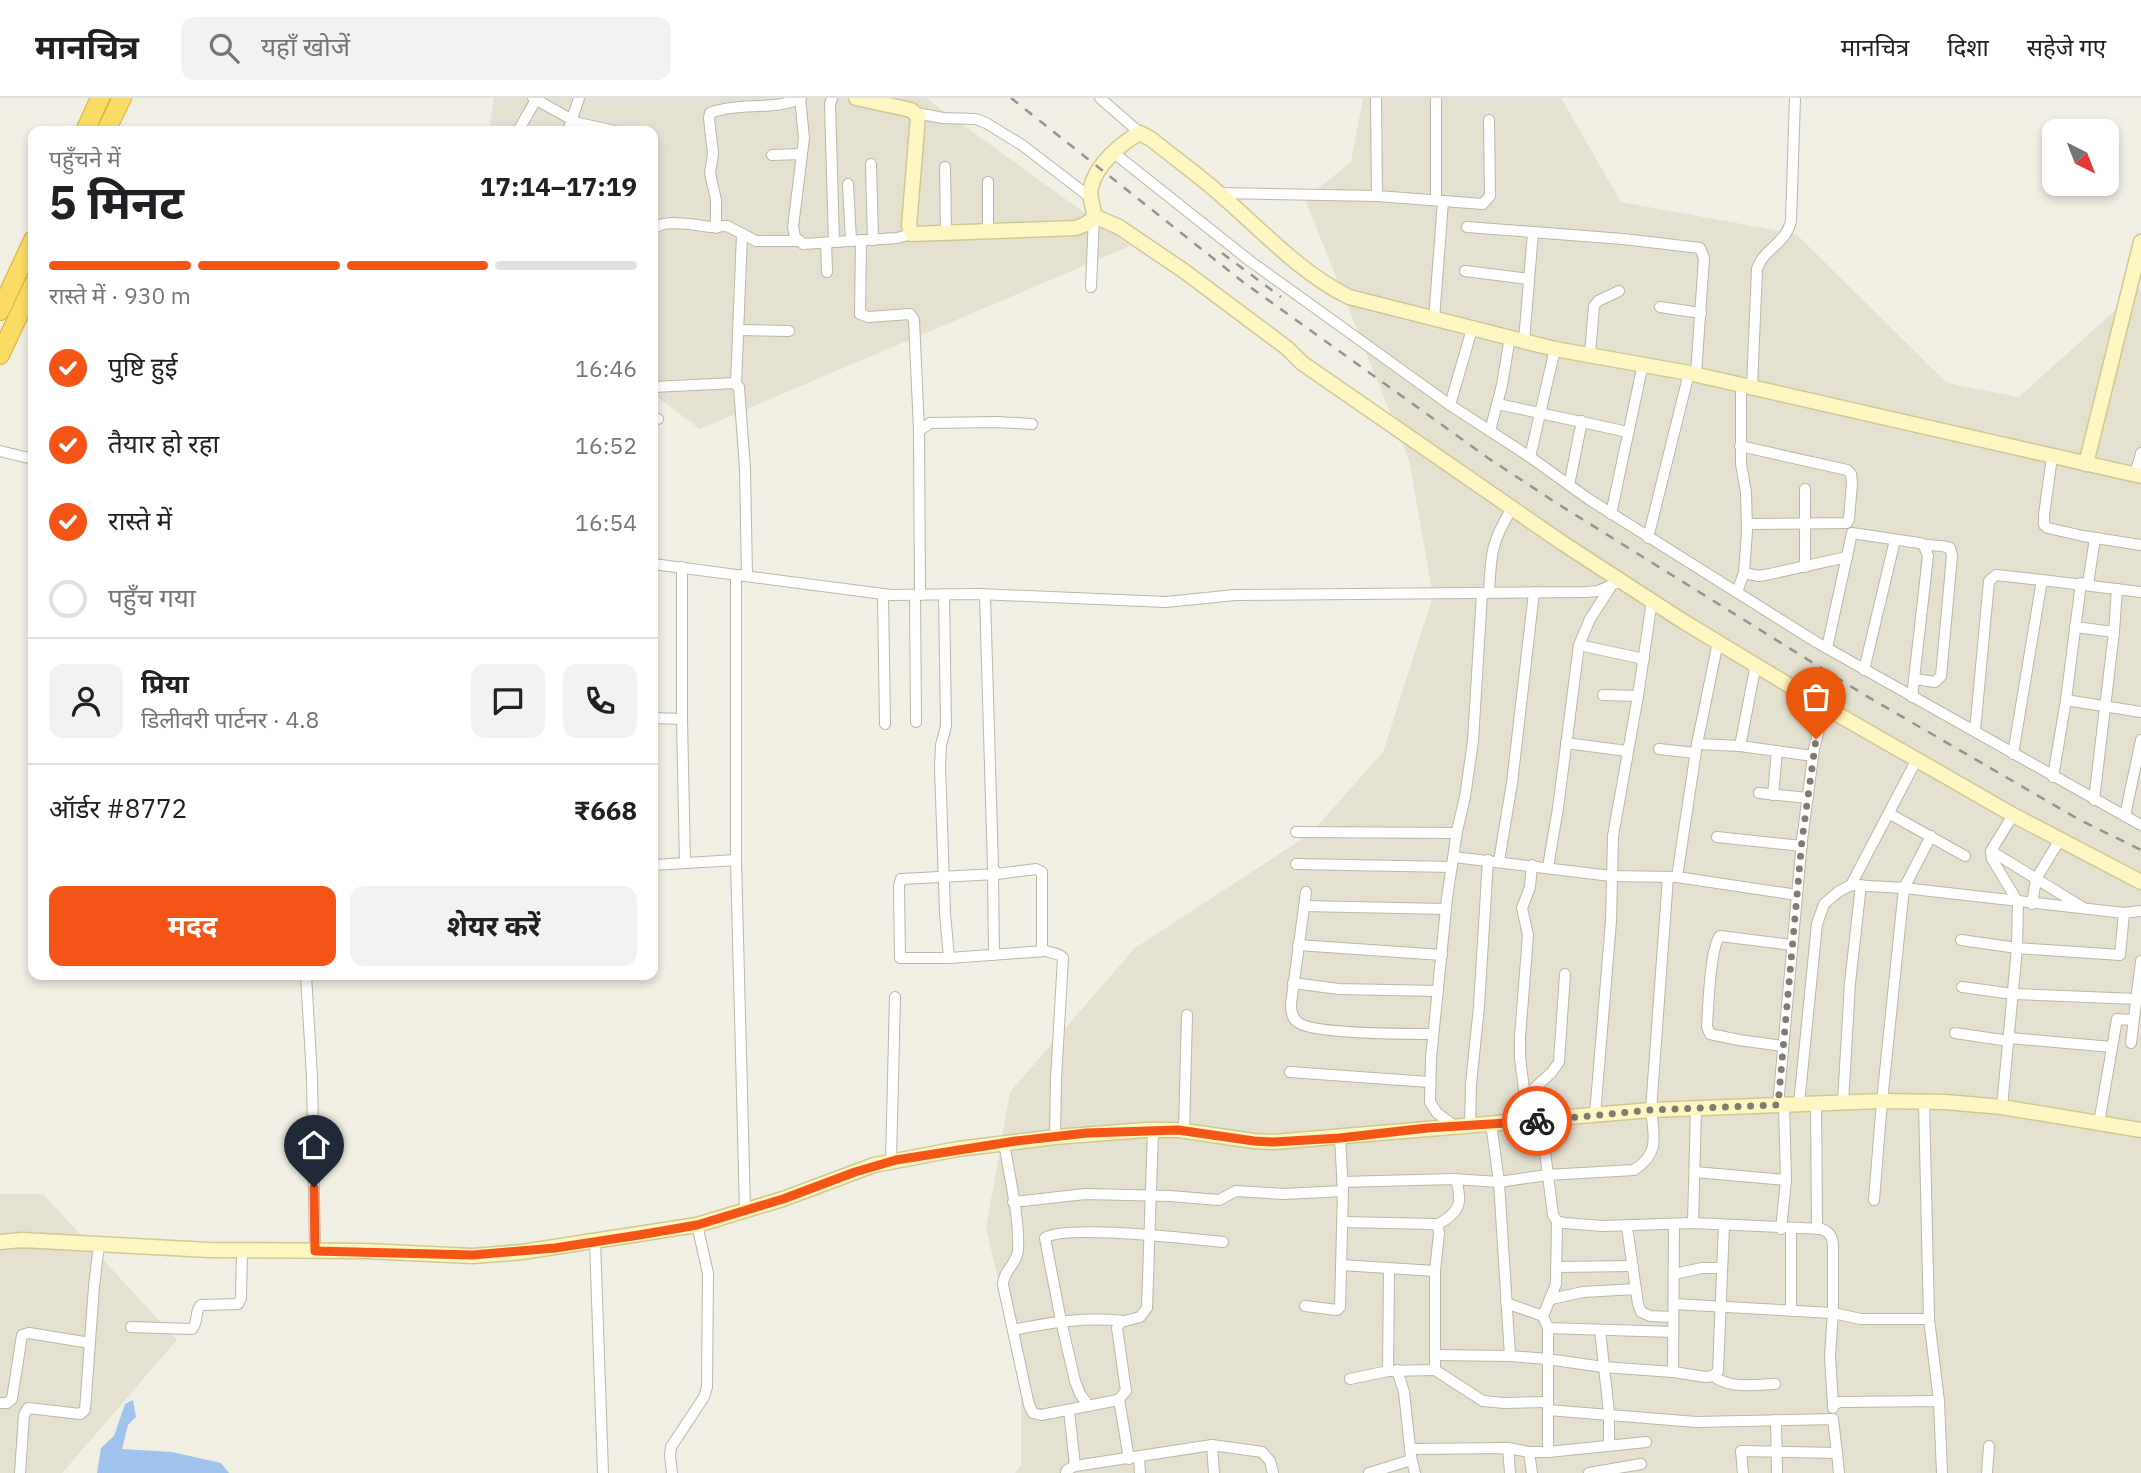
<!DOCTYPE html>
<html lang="hi">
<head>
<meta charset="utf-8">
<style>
  body { margin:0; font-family:"IBM Plex Sans","Noto Sans Devanagari",sans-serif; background:#f2f2f2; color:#202124; height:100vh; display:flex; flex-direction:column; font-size:26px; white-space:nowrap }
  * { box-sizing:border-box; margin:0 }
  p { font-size:23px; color:#757577 }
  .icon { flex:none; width:38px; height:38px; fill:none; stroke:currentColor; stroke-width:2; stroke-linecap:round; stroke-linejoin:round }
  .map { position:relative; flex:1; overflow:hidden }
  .details { position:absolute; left:28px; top:28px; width:630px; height:854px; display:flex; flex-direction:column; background:#fff; border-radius:14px; box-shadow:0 4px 10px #0003 }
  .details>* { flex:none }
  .needle { width:46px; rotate:138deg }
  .controls { position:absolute; left:2042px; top:21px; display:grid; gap:14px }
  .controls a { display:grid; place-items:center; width:77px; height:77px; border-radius:14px; background:#fff; box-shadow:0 4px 10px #0003; font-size:35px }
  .pin { position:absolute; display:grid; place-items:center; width:60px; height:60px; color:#fff; margin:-72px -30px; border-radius:50% 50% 50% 0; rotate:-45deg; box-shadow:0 0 7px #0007 }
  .pin .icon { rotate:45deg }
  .courier { position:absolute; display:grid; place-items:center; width:70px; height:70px; margin:-35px; border:5px solid #f45416; border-radius:50%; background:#fff; color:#222; box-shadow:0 2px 9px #0007 }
  .headline em { font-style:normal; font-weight:700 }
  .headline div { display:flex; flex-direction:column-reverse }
  .headline { display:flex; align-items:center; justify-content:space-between; height:119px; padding:0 21px }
  h1 { font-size:46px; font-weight:700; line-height:52px }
  .bar { display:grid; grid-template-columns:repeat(4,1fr); gap:10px 7px; align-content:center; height:84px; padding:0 21px }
  .bar i { height:9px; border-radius:5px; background:#e0e0e0 }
  .bar .selected { background:#f45416 }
  .bar p { grid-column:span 4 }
  .line { display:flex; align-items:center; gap:18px; padding:0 21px; border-top:2px solid #e0e0e0 }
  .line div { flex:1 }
  .round { display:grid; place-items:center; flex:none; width:74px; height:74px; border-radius:14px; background:#f2f2f2 }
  ol { padding:0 21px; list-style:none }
  li { display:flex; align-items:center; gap:21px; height:77px }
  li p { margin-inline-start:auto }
  li .icon { padding:7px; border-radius:50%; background:#f45416; color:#fff; stroke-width:4 }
  li:last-child { color:#757577 }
  li i { width:38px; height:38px; border:4px solid #e0e0e0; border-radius:50% }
  .primary-button { display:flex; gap:14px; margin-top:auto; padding:14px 21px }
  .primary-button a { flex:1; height:80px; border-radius:14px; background:#f45416; color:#fff; font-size:28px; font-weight:700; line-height:80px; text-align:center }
  .primary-button a+a { background:#f2f2f2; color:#202124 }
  header { display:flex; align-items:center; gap:42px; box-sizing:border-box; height:98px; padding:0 35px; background:#fff; border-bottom:2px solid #e0e0e0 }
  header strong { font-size:33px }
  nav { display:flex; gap:38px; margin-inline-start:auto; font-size:24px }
  .search { width:490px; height:63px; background:#f2f2f2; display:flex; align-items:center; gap:18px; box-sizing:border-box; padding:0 24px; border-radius:14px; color:#757577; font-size:26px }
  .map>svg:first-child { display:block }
  .residential { fill:#e5e1d1 }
  .water { fill:#9fc3ed }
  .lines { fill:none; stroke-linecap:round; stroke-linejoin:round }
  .street-casing { stroke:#bcb7a6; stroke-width:12 }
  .secondary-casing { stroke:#d0c893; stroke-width:17 }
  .highway-casing { stroke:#d8b135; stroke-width:20 }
  .street { stroke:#fff; stroke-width:10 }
  .secondary { stroke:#fdf6c1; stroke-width:14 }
  .highway { stroke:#fadb65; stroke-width:18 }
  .rail { stroke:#939393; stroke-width:2.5; stroke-dasharray:9 9; stroke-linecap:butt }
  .done { stroke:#7f7c71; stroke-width:7; stroke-dasharray:0 12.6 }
  .route { stroke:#f45416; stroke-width:9 }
</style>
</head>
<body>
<header>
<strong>मानचित्र</strong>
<div class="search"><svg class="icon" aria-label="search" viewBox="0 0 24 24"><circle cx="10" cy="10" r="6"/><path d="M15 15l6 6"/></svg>यहाँ खोजें</div>
<nav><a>मानचित्र</a><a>दिशा</a><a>सहेजे गए</a></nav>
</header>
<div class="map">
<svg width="2141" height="1375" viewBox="0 0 2141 1375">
  <rect width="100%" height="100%" fill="#f1eee3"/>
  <!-- residential -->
  <g class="residential">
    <path d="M494 0H926L1130 148 700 331 653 296V33H489Z"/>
    <path d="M1363 0H1561L1621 104 1796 136 1947 285 2019 299 2141 189V1375H1015L1021 1367V1280L986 1130 1010 994 1135 850 1310 736 1383 654 1433 498 1409 362 1305 101 1351 64Z"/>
    <path d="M0 1096H43L177 1242 62 1375H0Z"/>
  </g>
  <!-- water -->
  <path class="water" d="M133 1302 136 1319 128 1327 122 1351 172 1354 221 1365 229 1375H97L101 1350 114 1338 125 1306Z"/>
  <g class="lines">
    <!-- street casing -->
    <g class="street-casing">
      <g id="street">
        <path d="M533 0 578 25 615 33"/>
        <path d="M800 0 804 40 793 129 795 139 803 146 897 140 912 136"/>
        <path d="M832 0 830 6 834 144"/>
        <path d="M1100 0 1140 35"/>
        <path d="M1376 0 1377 98"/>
        <path d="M1436 0V102"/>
        <path d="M916 15 943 20 976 21 986 25 1022 47 1091 100"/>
        <path d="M518 33 537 0"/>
        <path d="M568 33 579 0"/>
        <path d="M1114 55 1250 163 1450 307 1530 359 1590 402 1816 544 2141 727"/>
        <path d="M772 57 802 56"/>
        <path d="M871 66 873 142"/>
        <path d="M945 69 946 136"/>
        <path d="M848 86 851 143"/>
        <path d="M1218 95 1377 98 1483 106 1490 98 1489 22"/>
        <path d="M1467 129 1623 141 1700 150 1704 160 1696 276"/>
        <path d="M653 130 663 126 672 125 690 126 710 129 727 128 756 143H798"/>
        <path d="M716 130V102L710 75 713 56 709 20 710 15C737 4 775 13 801 0"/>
        <path d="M988 133V84"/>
        <path d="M861 142 860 216 868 219 910 216 914 222 919 333"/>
        <path d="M826 145 827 174"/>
        <path d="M1465 173 1529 181"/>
        <path d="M1091 189 1094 118"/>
        <path d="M1660 209 1701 215"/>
        <path d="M1434 221 1443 103"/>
        <path d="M739 232 789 233"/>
        <path d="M1524 243 1533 134"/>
        <path d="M1590 256 1594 208 1598 203 1619 193"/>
        <path d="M736 286 742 136"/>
        <path d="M653 289 734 285 739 289 745 371 747 478"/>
        <path d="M1752 289 1757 171C1763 151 1786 146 1791 123L1795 0"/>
        <path d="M1498 306 1628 334"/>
        <path d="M1450 307 1472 231"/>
        <path d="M653 321H658"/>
        <path d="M1490 333 1502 287 1510 239"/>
        <path d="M1740 348 1847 372 1851 376 1852 385 1849 421 1847 425 1747 426"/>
        <path d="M0 353 33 361"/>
        <path d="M1530 359 1555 251"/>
        <path d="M2052 359 2044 417V427L2048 430 2083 438 2141 447"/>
        <path d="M2135 377 2141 355"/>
        <path d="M1569 387 1582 323"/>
        <path d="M1611 416 1643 266"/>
        <path d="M1648 440 1689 275"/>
        <path d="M653 466 891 497 978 496 1166 504 1235 497 1586 494 1598 493 1621 483"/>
        <path d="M682 469V621L685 765"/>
        <path d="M1805 469V391"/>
        <path d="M1744 475 1759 478 1770 476 1847 459"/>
        <path d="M736 477V762L745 1112"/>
        <path d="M2088 486 2095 440"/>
        <path d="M1737 494 1744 475 1747 433 1746 394 1741 366V287"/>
        <path d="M1489 495C1491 455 1491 445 1512 410"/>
        <path d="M944 496 946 628 941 647 940 669 945 815 949 860"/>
        <path d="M883 497 885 626"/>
        <path d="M915 497 916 624"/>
        <path d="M920 497 919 333 930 325 997 324 1032 326"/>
        <path d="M985 497 993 770 997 776 1036 771 1042 774V850C1048 857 1058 853 1063 860L1056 981 1055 1039"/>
        <path d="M2075 529 2114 534"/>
        <path d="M1579 547 1644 561"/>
        <path d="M1827 550 1852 435 1919 445C1929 449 1940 446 1950 450L1952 458 1941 578 1935 584 1915 581"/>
        <path d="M1864 572 1895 442"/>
        <path d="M1603 597 1638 598"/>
        <path d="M1912 599 1928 458 1924 448"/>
        <path d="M2066 602 2141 614"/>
        <path d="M653 620 682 621"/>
        <path d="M1975 633 1989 483 1996 477 2042 482"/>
        <path d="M1566 645 1627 653"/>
        <path d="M1697 646 1740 648 1813 658"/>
        <path d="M1740 648 1756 566"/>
        <path d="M1659 651 1695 655"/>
        <path d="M2013 656 2042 482 2141 494"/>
        <path d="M2053 679 2066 602 2081 485"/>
        <path d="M1759 695 1808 700"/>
        <path d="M1773 697 1777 653"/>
        <path d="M2094 702 2114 534 2117 491"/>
        <path d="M1890 716 1965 758"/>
        <path d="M2125 718 2141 642"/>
        <path d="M1296 734 1456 735"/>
        <path d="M1717 739 1802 748"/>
        <path d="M1991 753 2082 809"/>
        <path d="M1454 759 1611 778 1677 779 1797 797"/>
        <path d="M1499 763 1512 685 1534 494"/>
        <path d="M1296 766 1452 769"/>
        <path d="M653 767 736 762"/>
        <path d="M1548 769 1558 710 1579 547 1590 521 1610 490"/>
        <path d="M993 776 994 857"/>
        <path d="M997 776 901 781 899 788 900 860H949L1045 853"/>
        <path d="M1677 779 1697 646 1718 544"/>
        <path d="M1851 787 1917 661"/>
        <path d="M1306 794 1291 906C1291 914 1292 921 1299 925 1315 936 1409 936 1433 936"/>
        <path d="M2032 806 2036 781 2059 743"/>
        <path d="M1304 808 1446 811"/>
        <path d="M1961 842 2017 850 2120 857 2124 815"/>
        <path d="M1298 847 1442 857"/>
        <path d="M306 877 312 979 315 1153"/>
        <path d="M1293 885 1339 891 1438 893"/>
        <path d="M1962 889 2013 896 2137 901"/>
        <path d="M1955 935 2009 943"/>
        <path d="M2010 940 2112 949"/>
        <path d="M2131 945 2141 863"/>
        <path d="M1783 948 1739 942 1710 936 1707 929C1708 912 1710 849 1720 838L1792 847"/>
        <path d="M1290 974 1429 984"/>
        <path d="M1525 999 1552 974 1559 964 1565 876"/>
        <path d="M1843 1004 1850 885 1861 787"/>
        <path d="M1924 1004 1929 1221 1939 1303"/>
        <path d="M1816 1005 1817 1131"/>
        <path d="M1799 1006 1817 826 1824 806 1838 794 1851 787 1904 790 2124 815 2141 813"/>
        <path d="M1778 1007 1802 742 1814 651 1825 609"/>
        <path d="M2002 1009 2017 850 2018 804 1992 761 1991 753 2013 717"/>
        <path d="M1595 1017 1611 823 1613 738 1638 598 1652 502"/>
        <path d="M1541 1022 1553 1117 1557 1123 1564 1125 1603 1128 1693 1125 1822 1131C1830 1135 1832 1138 1833 1147V1215L1830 1258 1833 1307"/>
        <path d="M1512 1024 1525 999 1520 960V939L1528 837 1522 810 1530 789 1532 767"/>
        <path d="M1491 1025 1499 1084 1510 1258 1547 1261 1603 1269 1673 1274 1706 1279 1713 1278 1718 1273 1724 1127"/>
        <path d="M2099 1025 2117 921 2133 922"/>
        <path d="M1470 1027 1471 986 1479 908 1488 762"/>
        <path d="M1455 1028 1437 1015 1430 1004 1431 960 1447 800 1457 733 1465 699 1473 643 1482 495"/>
        <path d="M1184 1033 1187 917"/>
        <path d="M1004 1044C1009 1077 1020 1121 1018 1153 1016 1167 1003 1173 1003 1187L1029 1307 1033 1315 1041 1317 1113 1303 1119 1301 1126 1293 1117 1230 1121 1224 1140 1219 1147 1210 1153 1032"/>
        <path d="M891 1063 895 899"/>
        <path d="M1695 1074 1786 1082"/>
        <path d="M1342 1084 1453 1081 1499 1084 1547 1077 1634 1072C1660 1055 1654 1039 1651 1012L1668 779"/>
        <path d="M1874 1102 1882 1003 1904 790 1931 738"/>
        <path d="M1013 1104 1085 1096 1170 1098 1219 1102 1236 1093 1284 1096 1343 1093"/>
        <path d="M1342 1124 1434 1126 1438 1129 1439 1135 1435 1173V1272L1388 1273 1350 1281"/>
        <path d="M1693 1125 1696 1010"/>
        <path d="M1437 1127C1460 1114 1463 1106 1456 1081"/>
        <path d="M1627 1129 1638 1206 1641 1214 1650 1218 1673 1219"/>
        <path d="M1781 1131 1786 1082 1784 1007"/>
        <path d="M595 1143 603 1375"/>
        <path d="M1341 1167 1435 1173"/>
        <path d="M1556 1169 1633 1168"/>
        <path d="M1674 1176 1702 1170H1722"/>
        <path d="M1551 1201 1583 1194 1636 1191"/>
        <path d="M1506 1205 1543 1218"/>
        <path d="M1674 1206 1833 1215 1861 1221H1929"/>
        <path d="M1305 1208 1337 1212 1340 1209 1343 1093 1340 1040"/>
        <path d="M1791 1213V1130"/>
        <path d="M131 1229 192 1231C199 1224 194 1213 201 1207L238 1206 241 1200 242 1153"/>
        <path d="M1548 1230 1673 1234"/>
        <path d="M1013 1232C1051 1224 1086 1219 1124 1223"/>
        <path d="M1600 1232 1609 1315V1347"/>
        <path d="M1435 1257 1510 1258"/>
        <path d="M1435 1272 1483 1303 1504 1305 1548 1304"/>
        <path d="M1388 1273 1389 1171"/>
        <path d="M1673 1274 1674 1126"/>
        <path d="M1713 1278C1731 1291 1753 1287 1775 1286"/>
        <path d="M1119 1301 1129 1361"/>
        <path d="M0 1305H7L12 1301 22 1237 29 1235 90 1245"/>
        <path d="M1089 1308 1080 1296 1075 1283 1061 1223 1045 1140C1063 1126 1194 1141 1223 1144"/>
        <path d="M1833 1310V1307L1840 1304 1939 1303 1942 1375"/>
        <path d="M1069 1312 1075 1368"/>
        <path d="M1548 1312 1696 1324 1833 1321 1837 1355 1741 1353 1743 1375"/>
        <path d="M1776 1322 1777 1375"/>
        <path d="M1212 1347 1214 1375"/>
        <path d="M1508 1350 1510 1375"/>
        <path d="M1410 1351 1508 1350 1529 1354H1548L1646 1344"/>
        <path d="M1529 1354 1532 1375"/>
        <path d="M1548 1354V1230L1543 1218 1556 1186 1557 1123"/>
        <path d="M1837 1355 1839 1375"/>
        <path d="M1139 1359 1140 1375"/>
        <path d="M1411 1359 1415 1375"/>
        <path d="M20 1375 24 1317 28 1310 80 1316 85 1312 94 1188 99 1147"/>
        <path d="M672 1375 670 1357 671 1349 704 1299 707 1289 708 1175 697 1127"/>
        <path d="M1066 1375 1067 1372 1075 1368 1212 1347 1262 1354 1270 1363 1273 1375"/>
        <path d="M1369 1375 1408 1363 1411 1359 1404 1294 1397 1272"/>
        <path d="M1589 1375 1641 1366"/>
        <path d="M1987 1375 1989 1348"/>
      </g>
    </g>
    <!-- secondary casing -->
    <g class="secondary-casing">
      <g id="secondary">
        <path d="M856 0 911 12 918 18 909 128 912 136 1076 130C1084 127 1090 125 1094 118 1094 108 1088 99 1091 89 1096 67 1121 45 1140 35L1151 41C1172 58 1194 74 1214 91 1258 128 1297 173 1349 199L1555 251 1689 275 2141 378"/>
        <path d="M1094 118 1119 129 1184 173 1287 250 1302 265 1561 444 1681 522 1825 609 2013 717 2141 784"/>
        <path d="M2086 366 2141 144"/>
        <path d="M0 1144 22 1142 209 1152 365 1153 473 1158 522 1154 697 1127 783 1101 874 1067 958 1051 1055 1039 1145 1032H1178L1254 1043 1274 1044 1651 1012 1882 1003 1946 1004 2002 1009 2141 1032"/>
      </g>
    </g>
    <!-- highway casing -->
    <g class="highway-casing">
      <g id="highway">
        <path d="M85 33 100 0"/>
        <path d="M106 33 122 0"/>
        <path d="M0 213 33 142"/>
        <path d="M0 257 33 187"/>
      </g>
    </g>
    <!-- street -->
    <use href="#street" class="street"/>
    <!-- secondary -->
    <use href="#secondary" class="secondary"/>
    <!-- highway -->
    <use href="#highway" class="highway"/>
    <!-- rail -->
    <g class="rail">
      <path d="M1011 0 1243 184 1488 360 1561 408 1863 596 2078 721 2141 752"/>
      <path d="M1222 155 1281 199"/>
    </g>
  </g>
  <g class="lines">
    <!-- done -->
    <path class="done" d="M1537 1023 1651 1012 1778 1007 1802 742 1816 641"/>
    <!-- route -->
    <path class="route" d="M314 1089 315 1153 473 1157 555 1150 639 1137 697 1127 783 1101 855 1074 896 1062 1016 1043 1087 1035 1178 1032 1254 1043 1274 1044 1340 1040 1427 1030 1537 1023"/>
  </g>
</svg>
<div class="controls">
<a><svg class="needle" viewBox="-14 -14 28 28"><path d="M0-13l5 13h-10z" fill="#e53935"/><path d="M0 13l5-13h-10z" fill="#757577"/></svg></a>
</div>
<div class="pin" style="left:1816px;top:641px;background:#ea580c"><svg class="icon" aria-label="bag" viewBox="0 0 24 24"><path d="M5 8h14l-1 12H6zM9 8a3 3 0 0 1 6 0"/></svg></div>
<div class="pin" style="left:314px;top:1089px;background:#1f2937"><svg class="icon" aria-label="home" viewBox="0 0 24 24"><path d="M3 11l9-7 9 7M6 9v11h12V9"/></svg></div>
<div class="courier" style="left:1537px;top:1023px"><svg class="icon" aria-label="bike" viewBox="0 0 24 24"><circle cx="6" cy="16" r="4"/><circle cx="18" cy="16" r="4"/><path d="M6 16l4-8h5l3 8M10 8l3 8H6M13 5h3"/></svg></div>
<section class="details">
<div class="headline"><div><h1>5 मिनट</h1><p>पहुँचने में</p></div><em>17:14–17:19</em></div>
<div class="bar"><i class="selected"></i><i class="selected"></i><i class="selected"></i><i></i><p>रास्ते में · 930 m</p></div>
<ol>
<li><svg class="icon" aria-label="check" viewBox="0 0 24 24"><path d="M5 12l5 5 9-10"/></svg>पुष्टि हुई<p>16:46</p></li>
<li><svg class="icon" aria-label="check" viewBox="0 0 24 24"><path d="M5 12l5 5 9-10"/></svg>तैयार हो रहा<p>16:52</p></li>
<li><svg class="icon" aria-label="check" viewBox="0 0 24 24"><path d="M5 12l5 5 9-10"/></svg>रास्ते में<p>16:54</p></li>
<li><i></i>पहुँच गया</li>
</ol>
<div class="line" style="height:126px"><a class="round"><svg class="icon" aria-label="person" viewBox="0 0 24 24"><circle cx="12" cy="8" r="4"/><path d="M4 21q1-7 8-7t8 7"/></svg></a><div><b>प्रिया</b><p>डिलीवरी पार्टनर · 4.8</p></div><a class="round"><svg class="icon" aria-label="chat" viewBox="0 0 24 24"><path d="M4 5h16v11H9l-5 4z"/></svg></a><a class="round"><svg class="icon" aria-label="phone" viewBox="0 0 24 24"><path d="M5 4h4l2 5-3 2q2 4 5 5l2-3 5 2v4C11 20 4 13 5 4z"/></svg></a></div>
<div class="line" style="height:91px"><div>ऑर्डर #8772</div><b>₹668</b></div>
<div class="primary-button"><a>मदद</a><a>शेयर करें</a></div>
</section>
</div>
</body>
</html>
